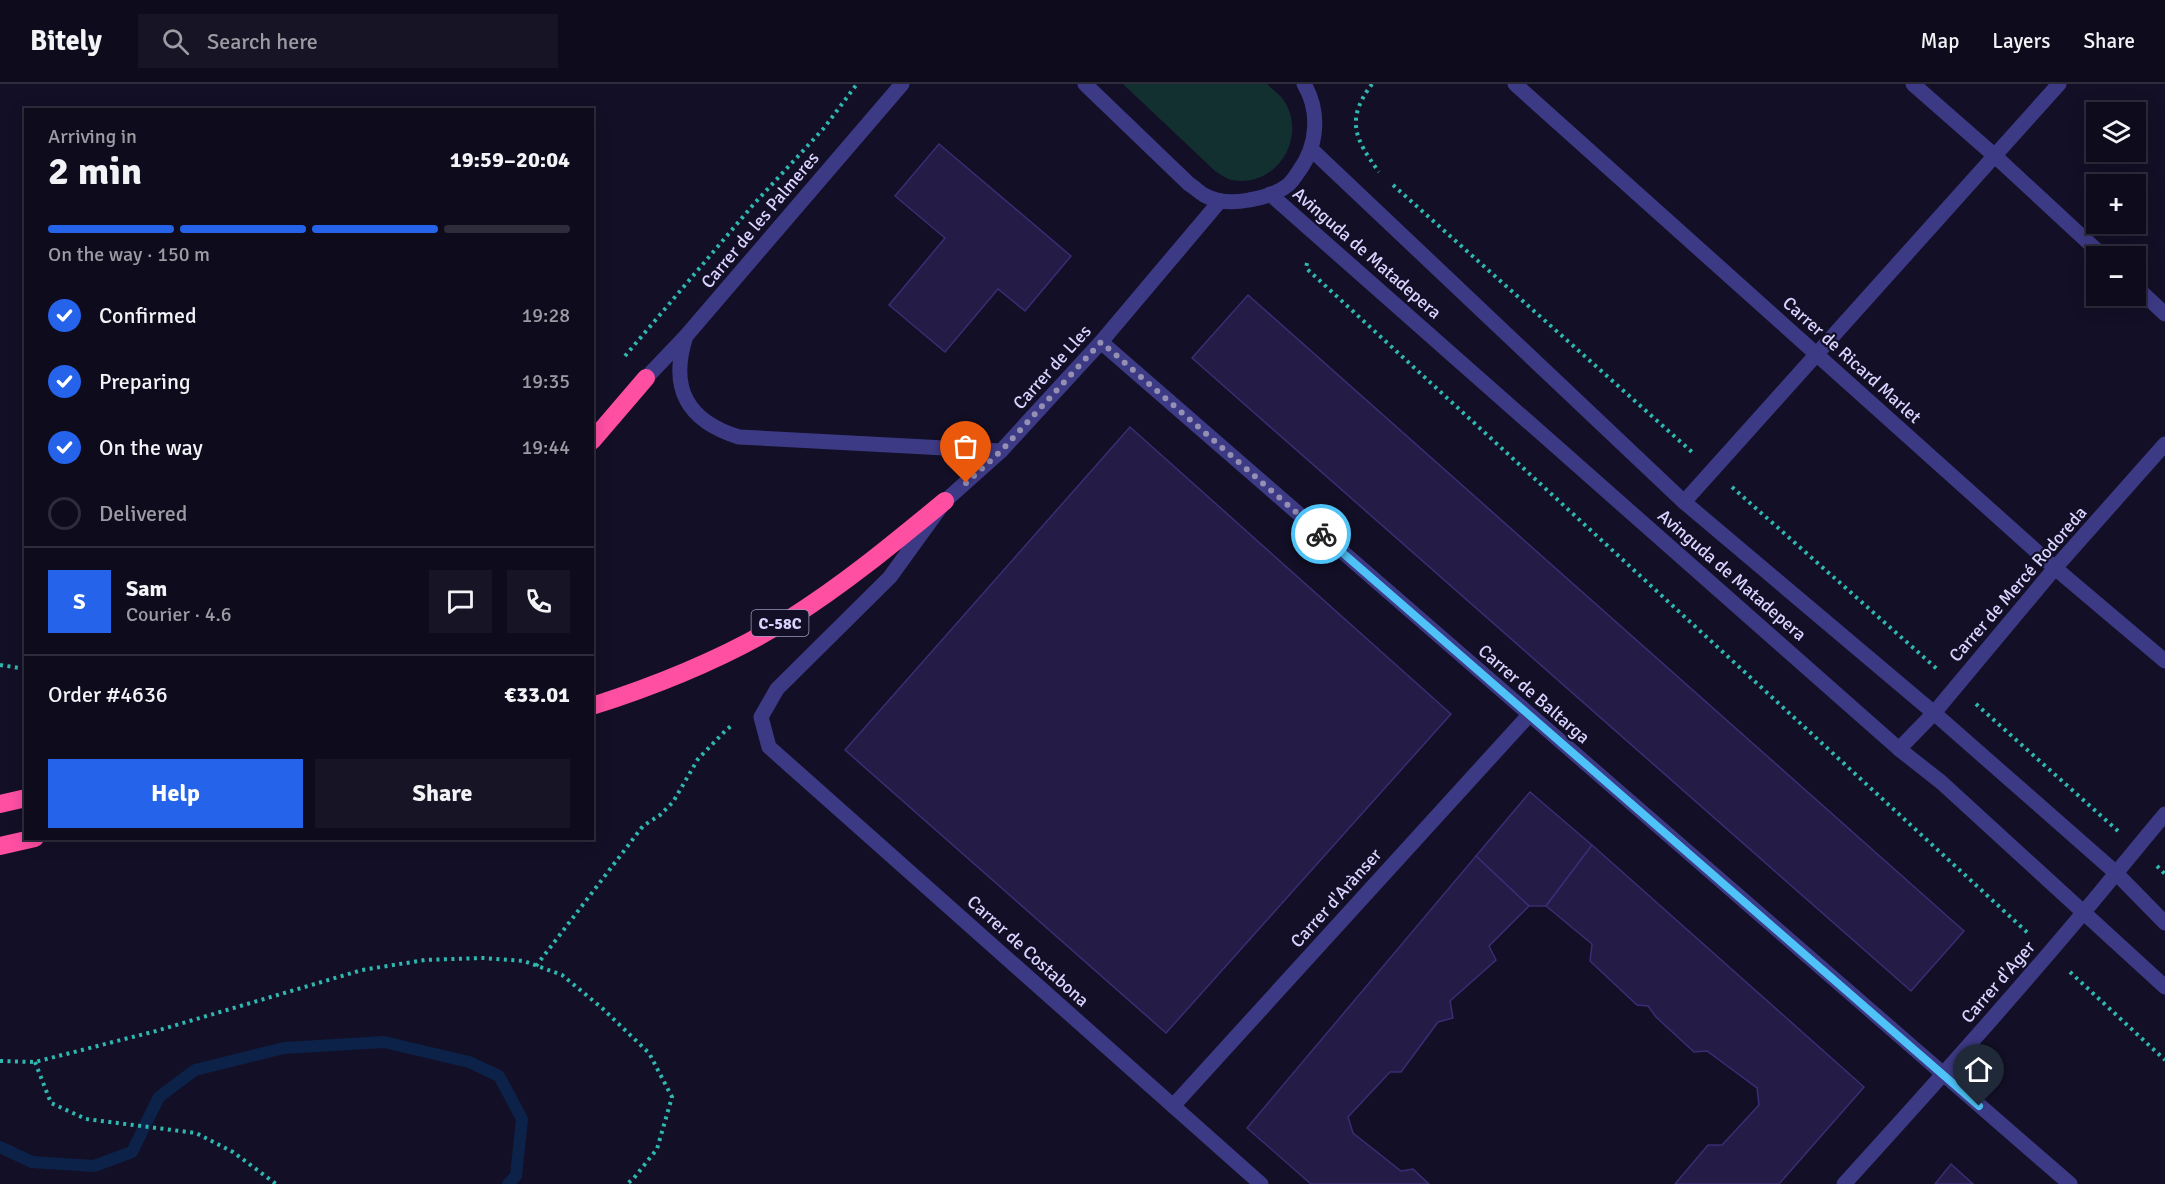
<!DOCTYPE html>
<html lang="en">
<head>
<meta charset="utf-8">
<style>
  body { margin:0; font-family:Signika,sans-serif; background:#171425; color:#f1f3f6; height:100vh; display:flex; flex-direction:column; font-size:22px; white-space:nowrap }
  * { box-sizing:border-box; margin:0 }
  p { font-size:20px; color:#9b9ba3 }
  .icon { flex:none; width:33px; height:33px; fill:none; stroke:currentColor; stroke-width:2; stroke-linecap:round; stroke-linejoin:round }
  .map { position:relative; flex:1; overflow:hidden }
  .panel { position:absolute; left:24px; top:24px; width:570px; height:732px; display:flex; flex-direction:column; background:#0e0b1c; border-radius:0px; box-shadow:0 3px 15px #0003,0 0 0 2px #2e2b3b }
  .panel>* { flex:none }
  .controls { position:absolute; left:2086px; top:18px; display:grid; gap:12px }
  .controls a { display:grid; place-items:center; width:60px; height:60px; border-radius:0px; background:#0e0b1c; box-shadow:0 3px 15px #0003,0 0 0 2px #2e2b3b; font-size:30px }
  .pin { position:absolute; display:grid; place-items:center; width:51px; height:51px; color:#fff; margin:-62px -26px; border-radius:50% 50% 50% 0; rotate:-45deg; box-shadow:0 0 6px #0007 }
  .pin .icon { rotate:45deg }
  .courier { position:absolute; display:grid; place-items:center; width:60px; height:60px; margin:-30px; border:4px solid #4fc3f7; border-radius:50%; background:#fff; color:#222; box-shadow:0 2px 8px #0007 }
  .overview em { font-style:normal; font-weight:700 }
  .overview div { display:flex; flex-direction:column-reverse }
  .overview { display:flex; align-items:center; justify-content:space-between; height:102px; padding:0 24px }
  h1 { font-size:39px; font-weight:700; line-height:45px }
  .bar { display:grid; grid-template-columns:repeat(4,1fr); gap:9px 6px; align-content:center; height:72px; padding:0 24px }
  .bar i { height:8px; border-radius:4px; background:#2e2b3b }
  .bar .selected { background:#2563eb }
  .bar p { grid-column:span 4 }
  .line { display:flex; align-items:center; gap:15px; padding:0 24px; border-top:2px solid #2e2b3b }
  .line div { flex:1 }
  .round { display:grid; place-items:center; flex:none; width:63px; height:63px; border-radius:0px; background:#171425 }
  ol { padding:0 24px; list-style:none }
  li { display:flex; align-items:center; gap:18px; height:66px }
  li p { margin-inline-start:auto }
  li .icon { padding:6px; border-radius:50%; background:#2563eb; color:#fff; stroke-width:4 }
  li:last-child { color:#9b9ba3 }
  li i { width:33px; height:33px; border:3px solid #2e2b3b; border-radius:50% }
  .action { display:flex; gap:12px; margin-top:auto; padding:12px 24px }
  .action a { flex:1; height:69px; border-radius:0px; background:#2563eb; color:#fff; font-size:24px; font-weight:700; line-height:69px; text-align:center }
  .action a+a { background:#171425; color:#f1f3f6 }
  header { display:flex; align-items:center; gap:36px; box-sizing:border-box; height:84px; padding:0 30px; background:#0e0b1c; border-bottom:2px solid #2e2b3b }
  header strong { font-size:28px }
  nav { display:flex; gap:33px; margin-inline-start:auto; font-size:21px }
  .search { width:420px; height:54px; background:#171425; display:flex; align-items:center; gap:15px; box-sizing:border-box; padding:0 21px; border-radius:0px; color:#9b9ba3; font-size:22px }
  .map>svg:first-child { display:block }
  .green { fill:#12302f }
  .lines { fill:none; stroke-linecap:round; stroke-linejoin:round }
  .stream { stroke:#0c2248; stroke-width:12 }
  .building { fill:#241b47; stroke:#3b2d73; stroke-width:1.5 }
  .path { stroke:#2fb8b0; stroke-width:4; stroke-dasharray:3 4.5; stroke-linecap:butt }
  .minor { stroke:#3d3a85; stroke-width:15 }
  .highway { stroke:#ff4fa3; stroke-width:18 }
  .done { stroke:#948fb3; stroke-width:6; stroke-dasharray:0 10.8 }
  .route { stroke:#4fc3f7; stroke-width:8 }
  .labels { text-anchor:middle; stroke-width:4.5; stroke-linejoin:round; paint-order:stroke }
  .shield { fill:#130f26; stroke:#9e99be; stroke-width:1.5 }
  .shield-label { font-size:16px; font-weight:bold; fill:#d9d4ff }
  .street-label { font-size:18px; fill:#d9d4ff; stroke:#130f26 }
</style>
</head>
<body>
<header>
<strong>Bitely</strong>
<div class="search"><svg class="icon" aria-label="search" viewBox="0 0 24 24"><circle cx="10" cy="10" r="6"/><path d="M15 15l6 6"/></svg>Search here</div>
<nav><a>Map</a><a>Layers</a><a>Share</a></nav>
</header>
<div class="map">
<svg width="2165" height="1100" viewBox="0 0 2165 1100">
  <rect width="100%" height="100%" fill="#130f26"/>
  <!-- green -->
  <path class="green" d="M1123 0H1267C1273 6 1282 12 1286 20 1306 57 1275 104 1232 96 1226 95 1220 90 1215 87Z"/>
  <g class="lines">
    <!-- stream -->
    <path class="stream" d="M0 1063 32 1078 94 1082 132 1068 159 1013 195 986 284 964 384 958 469 978 499 992 522 1035 516 1092 508 1100"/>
  </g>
  <!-- building -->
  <g class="building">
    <path d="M939 60 1071 172 1025 227 998 205 945 268 889 221 945 154 895 112Z"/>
    <path d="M1248 211 1964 847 1911 907 1192 274Z"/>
    <path d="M1130 343 1451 630 1166 949 845 666Z"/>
    <path d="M1530 708 1592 761 1546 822H1529L1476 772Z"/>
    <path d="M1592 761 1864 1003 1779 1100H1675L1708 1061H1722L1759 1021 1757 1004 1707 967 1694 968 1656 933 1648 922 1637 921 1590 877 1592 860 1546 822Z"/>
    <path d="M1476 772 1529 822 1489 862 1496 876 1450 917 1453 934 1438 938 1401 988H1390L1348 1033 1353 1049 1401 1087 1413 1085 1429 1100H1311L1247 1044Z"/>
    <path d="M1951 1080 1973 1100H1935Z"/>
  </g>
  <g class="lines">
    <!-- path -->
    <g class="path">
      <path d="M1372 0C1345 36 1355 55 1379 88"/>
      <path d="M1393 101 1692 368"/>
      <path d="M1307 179 1306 184 2029 850"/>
      <path d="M625 272 753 121 824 44 857 0"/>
      <path d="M1732 403 1937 585"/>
      <path d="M0 581 26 585"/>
      <path d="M1976 620 2118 747"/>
      <path d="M2157 782 2165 790"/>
      <path d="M536 882 643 742 660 731 673 718 698 675 727 645 734 640"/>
      <path d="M2070 888 2165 976"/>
      <path d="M0 977 35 978 156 947 362 886 425 876 483 874 524 877 562 891 602 924 649 969 672 1013 657 1065 634 1094 627 1100"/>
      <path d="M35 978 51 1019 86 1035 196 1049 233 1068 276 1100"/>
    </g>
    <!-- minor -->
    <g class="minor">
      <path d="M1085 0 1189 100C1194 103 1199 108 1204 111 1218 119 1234 119 1249 116 1261 114 1278 109 1288 101 1292 98 1296 91 1299 87 1318 61 1320 27 1304 0"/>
      <path d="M1515 0 2055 484 2165 577"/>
      <path d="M1913 0 1995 72 2103 172"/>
      <path d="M1311 65 1684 418 1934 629 2115 788 2165 839"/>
      <path d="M1270 110 1899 665 1941 698 2165 903"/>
      <path d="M1220 117 1101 258 1001 367 945 417 890 493 777 605 761 633 769 663 1261 1100"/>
      <path d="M2136 203 2165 230"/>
      <path d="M686 252C669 304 687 337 739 353L1001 367"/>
      <path d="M1101 258 2070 1100"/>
      <path d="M646 294 686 252 902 0"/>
      <path d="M1684 418 2059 0"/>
      <path d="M1899 665 1934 629 2055 484 2165 360"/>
      <path d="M1173 1022 1529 631"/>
      <path d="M1844 1100C1925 1011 2006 921 2083 829 2111 796 2137 763 2165 730"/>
    </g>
    <!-- highway -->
    <g class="highway">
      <path d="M592 357 646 294"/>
      <path d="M592 622C661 600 730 572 792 533 846 499 895 458 945 417"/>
      <path d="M0 720 26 714"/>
      <path d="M0 762 35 754"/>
    </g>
  </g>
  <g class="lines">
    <!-- done -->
    <path class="done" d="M966 399 1001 367 1101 258 1321 450"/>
    <!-- route -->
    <path class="route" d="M1321 450 1979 1022"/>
  </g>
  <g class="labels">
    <!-- shield labels -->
    <rect class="shield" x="751.5" y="526" width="57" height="26" rx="4.5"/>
    <g class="shield-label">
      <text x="780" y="545">C-58C</text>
    </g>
    <!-- street labels -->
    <g class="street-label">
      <text transform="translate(760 136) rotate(-50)" y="6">Carrer de les Palmeres</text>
      <text transform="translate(1367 169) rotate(41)" y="6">Avinguda de Matadepera</text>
      <text transform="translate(1852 276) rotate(42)" y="6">Carrer de Ricard Marlet</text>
      <text transform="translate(1052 283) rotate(-48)" y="6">Carrer de Lles</text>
      <text transform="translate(1732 491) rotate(41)" y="6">Avinguda de Matadepera</text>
      <text transform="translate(2018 500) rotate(-49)" y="6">Carrer de Mercé Rodoreda</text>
      <text transform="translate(1534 610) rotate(41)" y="6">Carrer de Baltarga</text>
      <text transform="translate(1336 814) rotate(-48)" y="6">Carrer d'Arànser</text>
      <text transform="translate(1028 867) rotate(42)" y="6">Carrer de Costabona</text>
      <text transform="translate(1998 898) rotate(-49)" y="6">Carrer d'Ager</text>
    </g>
  </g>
</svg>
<div class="controls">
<a><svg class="icon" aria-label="layers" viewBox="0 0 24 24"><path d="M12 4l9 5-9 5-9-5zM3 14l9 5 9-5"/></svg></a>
<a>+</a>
<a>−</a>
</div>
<div class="pin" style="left:966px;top:399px;background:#ea580c"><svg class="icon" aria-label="bag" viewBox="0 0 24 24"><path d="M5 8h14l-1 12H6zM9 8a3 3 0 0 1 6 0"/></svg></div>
<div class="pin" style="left:1979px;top:1022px;background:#1f2937"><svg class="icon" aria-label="home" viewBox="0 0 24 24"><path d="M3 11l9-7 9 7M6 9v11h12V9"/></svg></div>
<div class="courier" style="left:1321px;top:450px"><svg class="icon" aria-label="bike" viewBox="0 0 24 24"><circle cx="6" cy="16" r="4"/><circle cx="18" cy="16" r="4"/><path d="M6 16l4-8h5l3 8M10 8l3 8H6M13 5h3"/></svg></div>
<section class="panel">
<div class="overview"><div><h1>2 min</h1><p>Arriving in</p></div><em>19:59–20:04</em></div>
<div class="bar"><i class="selected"></i><i class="selected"></i><i class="selected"></i><i></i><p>On the way · 150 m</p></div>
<ol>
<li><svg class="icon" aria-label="check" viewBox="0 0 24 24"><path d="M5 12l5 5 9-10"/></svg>Confirmed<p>19:28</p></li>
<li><svg class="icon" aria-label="check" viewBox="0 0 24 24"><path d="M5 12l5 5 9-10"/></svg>Preparing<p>19:35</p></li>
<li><svg class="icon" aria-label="check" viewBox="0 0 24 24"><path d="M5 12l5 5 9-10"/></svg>On the way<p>19:44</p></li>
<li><i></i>Delivered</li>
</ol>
<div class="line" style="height:108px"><b class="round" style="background:#2563eb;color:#fff">S</b><div><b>Sam</b><p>Courier · 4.6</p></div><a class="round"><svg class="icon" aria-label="chat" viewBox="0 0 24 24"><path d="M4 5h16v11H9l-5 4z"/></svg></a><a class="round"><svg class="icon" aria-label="phone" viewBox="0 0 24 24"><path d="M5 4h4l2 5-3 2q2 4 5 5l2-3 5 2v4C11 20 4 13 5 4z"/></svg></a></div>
<div class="line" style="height:78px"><div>Order #4636</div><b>€33.01</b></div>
<div class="action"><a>Help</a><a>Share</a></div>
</section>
</div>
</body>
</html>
